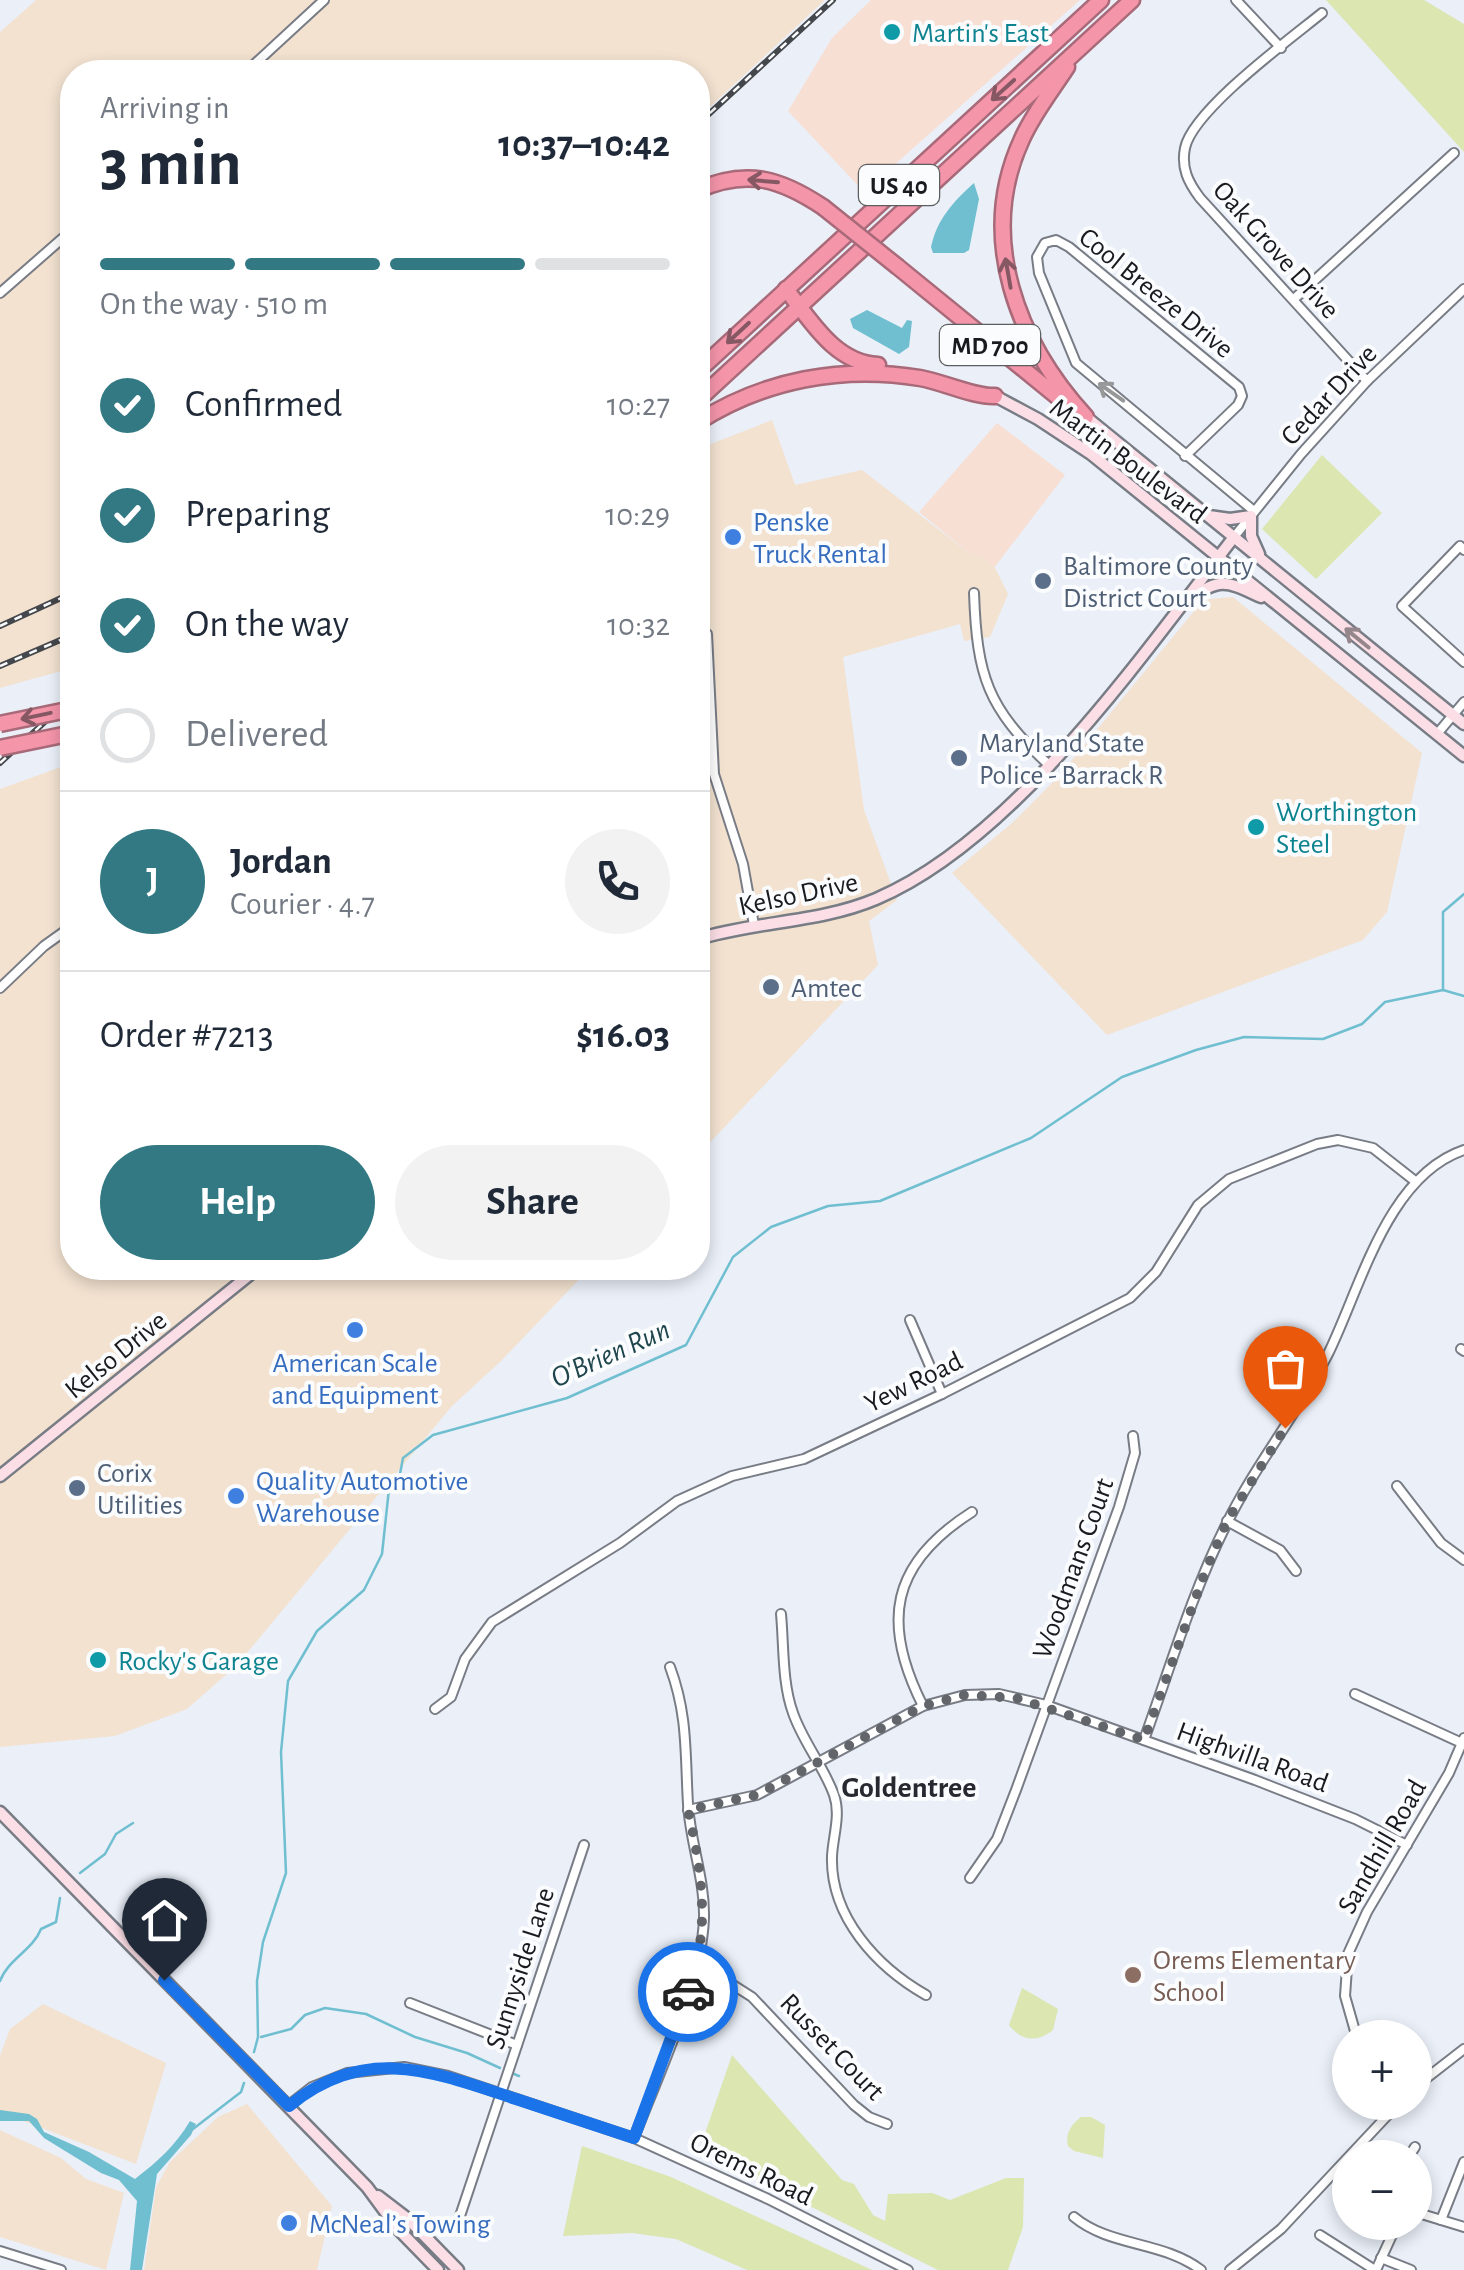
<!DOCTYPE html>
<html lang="en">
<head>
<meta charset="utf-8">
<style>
  body { margin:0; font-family:"Alegreya Sans",sans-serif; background:#f2f2f3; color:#1f2937; height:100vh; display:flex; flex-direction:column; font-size:38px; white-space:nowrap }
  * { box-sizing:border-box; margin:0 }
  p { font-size:32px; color:#747a83 }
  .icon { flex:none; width:55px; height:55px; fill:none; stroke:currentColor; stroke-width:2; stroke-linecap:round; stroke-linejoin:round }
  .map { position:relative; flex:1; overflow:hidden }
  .side { position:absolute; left:60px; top:60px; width:650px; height:1220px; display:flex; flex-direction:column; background:#fff; border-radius:40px; box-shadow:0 5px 15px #0003 }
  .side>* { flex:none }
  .fabs { position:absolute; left:1332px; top:2020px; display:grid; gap:20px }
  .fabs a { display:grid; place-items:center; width:100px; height:100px; border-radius:50%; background:#fff; box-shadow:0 5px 15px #0003; font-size:50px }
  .pin { position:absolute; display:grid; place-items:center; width:85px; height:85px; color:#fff; margin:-102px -42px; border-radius:50% 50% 50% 0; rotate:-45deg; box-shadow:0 0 10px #0007 }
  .pin .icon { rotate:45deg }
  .courier { position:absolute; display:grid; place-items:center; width:100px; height:100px; margin:-50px; border:8px solid #1a73e8; border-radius:50%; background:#fff; color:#222; box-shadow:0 2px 12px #0007 }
  .summary em { font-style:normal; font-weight:700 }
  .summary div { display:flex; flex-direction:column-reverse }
  .summary { display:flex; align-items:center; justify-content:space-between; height:170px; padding:0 40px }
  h1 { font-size:65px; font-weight:700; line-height:75px }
  .bar { display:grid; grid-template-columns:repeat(4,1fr); gap:15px 10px; align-content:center; height:120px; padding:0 40px }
  .bar i { height:12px; border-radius:8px; background:#e0e1e3 }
  .bar .on { background:#327983 }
  .bar p { grid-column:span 4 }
  .line { display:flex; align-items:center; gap:25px; padding:0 40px; border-top:2px solid #e0e1e3 }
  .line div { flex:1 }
  .round { display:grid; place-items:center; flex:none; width:105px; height:105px; border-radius:52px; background:#f2f2f3 }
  ol { padding:0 40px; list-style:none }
  li { display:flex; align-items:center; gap:30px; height:110px }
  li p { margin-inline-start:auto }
  li .icon { padding:10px; border-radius:50%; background:#327983; color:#fff; stroke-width:4 }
  li:last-child { color:#747a83 }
  li i { width:55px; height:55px; border:5px solid #e0e1e3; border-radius:50% }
  .button { display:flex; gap:20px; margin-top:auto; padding:20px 40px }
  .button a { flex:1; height:115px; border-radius:60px; background:#327983; color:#fff; font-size:40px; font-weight:700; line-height:115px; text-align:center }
  .button a+a { background:#f2f2f3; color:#1f2937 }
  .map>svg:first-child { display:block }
  .commercial { fill:#f7dfd4 }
  .industrial { fill:#f3e2d0 }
  .green { fill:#dbe6b1 }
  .water { fill:#70bfd0 }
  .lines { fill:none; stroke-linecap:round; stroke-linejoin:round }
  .stream { stroke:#70bfd0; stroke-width:2.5 }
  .street-casing { stroke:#787c85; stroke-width:12 }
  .secondary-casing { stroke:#787c85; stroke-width:15 }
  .highway-casing { stroke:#a86a79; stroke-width:19 }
  .street { stroke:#fff; stroke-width:8 }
  .secondary { stroke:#fcdfe6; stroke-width:10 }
  .highway { stroke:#f595aa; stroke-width:14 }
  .rail-casing { stroke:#44474b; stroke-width:6 }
  .rail { stroke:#fbfcfe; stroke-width:2.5; stroke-dasharray:8; stroke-linecap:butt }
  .highway-bridge-casing { stroke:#a86a79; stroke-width:19; stroke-linecap:butt }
  .highway-bridge { stroke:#f595aa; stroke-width:14 }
  .oneway { stroke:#865864 }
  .oneway2 { stroke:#979899 }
  .oneway3 { stroke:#95868c }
  .done { stroke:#62656a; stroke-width:10; stroke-dasharray:0 18 }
  .route { stroke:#1a73e8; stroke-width:12 }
  .culture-dot { fill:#0f9aa8; stroke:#fbfcfe; stroke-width:4 }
  .shop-dot { fill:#3f7fe0; stroke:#fbfcfe; stroke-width:4 }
  .service-dot { fill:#5c6f8a; stroke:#fbfcfe; stroke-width:4 }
  .education-dot { fill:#8d6e63; stroke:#fbfcfe; stroke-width:4 }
  .labels { text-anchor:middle; stroke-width:8; stroke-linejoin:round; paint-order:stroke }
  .shield { fill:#fbfcfe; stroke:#5c5e60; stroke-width:2.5 }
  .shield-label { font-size:25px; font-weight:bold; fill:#181a1d }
  .culture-label { font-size:28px; fill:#0d838f; stroke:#fbfcfe; text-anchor:start }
  .street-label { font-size:28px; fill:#181a1d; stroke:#fbfcfe }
  .shop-label { font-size:28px; fill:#366cbe; stroke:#fbfcfe; text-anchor:start }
  .service-label { font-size:28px; fill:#4e5e75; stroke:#fbfcfe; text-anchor:start }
  .education-label { font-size:28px; fill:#785e54; stroke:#fbfcfe; text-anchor:start }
  .water-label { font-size:30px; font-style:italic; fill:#20464d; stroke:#fbfcfe }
  .neighbourhood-label { font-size:30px; font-weight:bold; fill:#262930; stroke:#fbfcfe }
</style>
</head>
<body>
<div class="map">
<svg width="1464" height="2270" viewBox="0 0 1464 2270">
  <rect width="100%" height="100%" fill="#eaeff8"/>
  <!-- commercial -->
  <g class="commercial">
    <path d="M871 0H1080L864 192 788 111 832 38Z"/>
    <path d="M997 423 1065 475 994 568 982 557 969 553 919 512Z"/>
  </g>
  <!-- industrial -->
  <g class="industrial">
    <path d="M36 0H825L698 118V72H72V668L0 688V32Z"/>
    <path d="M772 420 795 485 862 470 969 553 982 557 995 568 1008 594 990 637 964 641 960 624 843 657 864 810 897 900 869 921 878 965 698 1155V449Z"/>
    <path d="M1233 597 1422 753 1387 912 1363 940 1107 1035 952 873 1012 823 1058 777 1200 604 1209 599Z"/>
    <path d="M72 763V1268H590L501 1361 452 1406 237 1665 187 1709 115 1736 0 1747V789Z"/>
    <path d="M43 2004 166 2063 136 2164 0 2112V2056L10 2029Z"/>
    <path d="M247 2104 332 2206 317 2270H144L156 2187 170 2162 218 2117Z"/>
    <path d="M0 2130 61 2158 86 2179 124 2193 106 2270 0 2237Z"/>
  </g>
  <!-- green -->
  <g class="green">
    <path d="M1326 0H1424L1464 24V152Z"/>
    <path d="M1322 455 1382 513 1316 579 1262 529Z"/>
    <path d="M1022 1988 1058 2009 1053 2030C1037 2043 1021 2041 1009 2025Z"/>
    <path d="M732 2055 842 2180 854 2184 873 2215 885 2221 888 2194 932 2193 950 2200 1006 2178H1024L1023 2227 1008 2270H938L699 2151Z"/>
    <path d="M1081 2117H1091L1105 2125 1103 2158 1074 2151 1068 2146C1065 2133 1071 2125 1081 2117Z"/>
    <path d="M582 2146 671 2177 872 2270H747L676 2239 632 2233 563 2236Z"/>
  </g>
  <!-- water -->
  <g class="water">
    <path d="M974 183 979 199 969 250 964 253H933L931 247C937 219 953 202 974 183Z"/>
    <path d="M867 310 902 328 907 320 912 321 909 347 899 354 853 328 850 319Z"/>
    <path d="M0 2110 29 2114 37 2119 44 2132 89 2152 135 2179C157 2162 176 2145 190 2121L196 2124 191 2135 157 2174 142 2270H130L137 2201 119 2180 101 2173 44 2138 29 2121H0Z"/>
  </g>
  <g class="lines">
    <!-- stream -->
    <g class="stream">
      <path d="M1443 990 1464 996"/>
      <path d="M80 1873 105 1854 116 1834 133 1823"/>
      <path d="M0 1981C8 1959 33 1950 41 1929L56 1922 60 1898"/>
      <path d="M261 2037 291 2029 305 2015 325 2008 366 2014 415 2037 467 2053 500 2068"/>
      <path d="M254 2052 258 2037 257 1981 263 1942 286 1873 281 1752 288 1681 317 1631 364 1590 382 1554 389 1489 400 1474 403 1458 433 1435 567 1398 686 1345 733 1257 771 1227 828 1206 880 1201 1031 1138 1122 1077 1196 1050 1244 1037 1323 1039 1362 1024 1385 1002 1443 990V912L1464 894"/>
      <path d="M514 2074 519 2076"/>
      <path d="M193 2129 241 2092 244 2083"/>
    </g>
    <!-- street casing -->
    <g class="street-casing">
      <g id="street">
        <path d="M1236 0 1281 48"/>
        <path d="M1322 13C1290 39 1193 110 1185 148 1181 168 1188 182 1200 198L1367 381"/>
        <path d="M246 72 324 0"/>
        <path d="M0 293 72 230"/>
        <path d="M1294 299 1454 153"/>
        <path d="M1185 456 1238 405 1242 396 1239 387 1069 247 1056 240 1045 243 1037 257 1039 273 1076 363 1254 511"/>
        <path d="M1234 537 1301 454 1367 381 1464 289"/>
        <path d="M1464 550 1460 546 1402 606 1464 662"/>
        <path d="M974 593C977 676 987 708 1049 765"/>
        <path d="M707 634 714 774 743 864 754 925"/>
        <path d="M1437 734 1464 702"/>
        <path d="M0 988 44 946 72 926"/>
        <path d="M910 1320 942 1394"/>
        <path d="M1461 1349 1464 1351"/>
        <path d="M1397 1486 1441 1543 1464 1560"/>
        <path d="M1227 1521 1280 1550 1296 1571"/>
        <path d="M781 1614C784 1646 782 1683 793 1713 803 1742 824 1767 834 1795 841 1815 833 1836 832 1856 830 1917 877 1967 926 1995"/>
        <path d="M1355 1694 1464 1744"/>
        <path d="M923 1706C881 1623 890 1564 972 1512"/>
        <path d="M435 1709 451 1697 465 1659 492 1622 620 1543 677 1501 732 1476 804 1459 942 1394 1130 1298 1156 1272 1198 1205 1229 1179 1317 1144 1338 1140 1373 1148 1415 1181"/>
        <path d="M1144 1740C1170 1668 1192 1593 1226 1525 1255 1465 1298 1413 1328 1354 1361 1287 1387 1176 1464 1150"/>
        <path d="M688 1810 757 1795 923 1706 965 1695 999 1694 1046 1705 1255 1780 1355 1819 1407 1845"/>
        <path d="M970 1878 997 1839 1016 1790 1119 1507 1135 1453 1133 1436"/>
        <path d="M695 1975 730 1983 752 1997 854 2105 869 2117 887 2124"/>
        <path d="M410 2003 517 2045"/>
        <path d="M1357 2038 1345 1996 1348 1954 1367 1912 1449 1773 1464 1738"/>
        <path d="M1415 2087 1464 2049"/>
        <path d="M289 2105 312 2087 347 2073 404 2067 448 2076 634 2138 768 2199 908 2270"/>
        <path d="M634 2138C658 2075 702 1983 704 1918 705 1879 690 1842 688 1804 685 1754 688 1715 670 1667"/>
        <path d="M1408 2158 1415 2147"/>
        <path d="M1415 2212 1464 2227"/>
        <path d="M1074 2217C1110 2247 1163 2241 1201 2270"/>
        <path d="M459 2219 584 1845"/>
        <path d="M1441 2220 1464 2162"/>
        <path d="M1320 2235 1375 2270"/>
        <path d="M0 2251 61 2270"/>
        <path d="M1381 2258 1411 2270"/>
        <path d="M1230 2270 1281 2229 1400 2102"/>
        <path d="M1376 2270 1398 2222"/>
      </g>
    </g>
    <!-- secondary casing -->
    <g class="secondary-casing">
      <g id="secondary">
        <path d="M995 396 1038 419 1091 454 1464 756"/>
        <path d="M1086 417 1464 724"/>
        <path d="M1209 516 1230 519 1251 516V536L1259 554"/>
        <path d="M1191 599C1220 575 1230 583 1261 597"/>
        <path d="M698 939C756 921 819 923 876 899 1015 840 1142 655 1234 537"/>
        <path d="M0 1476 258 1268"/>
        <path d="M0 1812 367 2187 398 2229 438 2270"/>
        <path d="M378 2196 408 2219 458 2270"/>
      </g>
    </g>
    <!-- highway casing -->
    <g class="highway-casing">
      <g id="highway">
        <path d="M1067 67C1052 90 1033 114 1022 139 976 238 1018 343 1086 417"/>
        <path d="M698 190C747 168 781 179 823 207"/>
        <path d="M898 267 1065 403"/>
        <path d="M786 289C811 321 835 363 878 365"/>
        <path d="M698 371 1101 0"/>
        <path d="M698 400 1132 0"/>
        <path d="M698 422C764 380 842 365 920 378 943 382 974 397 995 396"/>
      </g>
    </g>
    <!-- street -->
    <use href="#street" class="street"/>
    <!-- secondary -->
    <use href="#secondary" class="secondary"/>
    <!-- highway -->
    <use href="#highway" class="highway"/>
    <!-- rail casing -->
    <g class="rail-casing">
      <g id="rail">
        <path d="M698 124 833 0"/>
        <path d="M0 626 72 593"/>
        <path d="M0 666 72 635"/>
        <path d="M0 763 72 697"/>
      </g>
    </g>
    <!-- rail -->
    <use href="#rail" class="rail"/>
    <!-- highway-bridge casing -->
    <g class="highway-bridge-casing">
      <g id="highway-bridge">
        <path d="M823 207 898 267"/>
        <path d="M0 724 72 709"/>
        <path d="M0 748 68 734"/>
      </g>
    </g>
    <!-- highway-bridge -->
    <use href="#highway-bridge" class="highway-bridge"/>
  </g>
  <!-- one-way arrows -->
  <defs><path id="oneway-shaft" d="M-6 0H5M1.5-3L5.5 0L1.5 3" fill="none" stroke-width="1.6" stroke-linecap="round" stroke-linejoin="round" transform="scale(2.5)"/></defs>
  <g class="oneway">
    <use href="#oneway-shaft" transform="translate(1003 90) rotate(138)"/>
    <use href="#oneway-shaft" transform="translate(763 181) rotate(-175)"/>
    <use href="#oneway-shaft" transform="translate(1008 273) rotate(-100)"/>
    <use href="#oneway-shaft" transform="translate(738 333) rotate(137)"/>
    <use href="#oneway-shaft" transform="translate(36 716) rotate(168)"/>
  </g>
  <use class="oneway2" href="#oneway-shaft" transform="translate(1111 392) rotate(-145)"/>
  <use class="oneway3" href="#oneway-shaft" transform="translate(1357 638) rotate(-141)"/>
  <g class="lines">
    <!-- done -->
    <path class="done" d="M688 1992C711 1931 702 1872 688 1810L757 1795 923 1706 965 1695 1016 1698 1144 1740 1204 1575 1227 1521 1285 1428"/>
    <!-- route -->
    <path class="route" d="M164 1980 289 2106C365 2044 432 2071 516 2099 555 2112 595 2125 634 2138L688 1992"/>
  </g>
  <!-- markers -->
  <g class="culture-dot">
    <circle cx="892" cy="32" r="10"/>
    <circle cx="1256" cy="827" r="10"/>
    <circle cx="98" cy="1660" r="10"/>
  </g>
  <g class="shop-dot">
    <circle cx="733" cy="537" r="10"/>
    <circle cx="355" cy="1330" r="10"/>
    <circle cx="236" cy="1496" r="10"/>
    <circle cx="289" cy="2223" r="10"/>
  </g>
  <g class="service-dot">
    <circle cx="1043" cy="581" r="10"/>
    <circle cx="959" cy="758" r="10"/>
    <circle cx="771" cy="987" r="10"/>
    <circle cx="77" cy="1488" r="10"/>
  </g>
  <circle class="education-dot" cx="1133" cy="1975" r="10"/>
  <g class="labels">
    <!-- shield labels -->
    <g class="shield">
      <rect x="859" y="165" width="80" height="40" rx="8"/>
      <rect x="940" y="325" width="100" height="40" rx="8"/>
    </g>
    <g class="shield-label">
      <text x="899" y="194">US 40</text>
      <text x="990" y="354">MD 700</text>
    </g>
    <!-- culture labels -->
    <g class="culture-label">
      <text x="912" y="42">Martin's East</text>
      <text x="1276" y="821">Worthington<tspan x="1276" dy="32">Steel</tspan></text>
      <text x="118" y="1670">Rocky's Garage</text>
    </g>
    <!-- street labels -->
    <g class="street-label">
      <text transform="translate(1277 249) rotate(48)" y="10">Oak Grove Drive</text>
      <text transform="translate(1157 292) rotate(39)" y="10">Cool Breeze Drive</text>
      <text transform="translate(1328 394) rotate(-47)" y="10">Cedar Drive</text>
      <text transform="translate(1129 460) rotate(37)" y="10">Martin Boulevard</text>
      <text transform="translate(798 893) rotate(-12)" y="10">Kelso Drive</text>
      <text transform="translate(115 1354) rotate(-39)" y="10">Kelso Drive</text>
      <text transform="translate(913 1381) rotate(-26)" y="10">Yew Road</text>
      <text transform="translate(1072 1568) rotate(-70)" y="10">Woodmans Court</text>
      <text transform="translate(1253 1756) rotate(20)" y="10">Highvilla Road</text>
      <text transform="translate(1381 1846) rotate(-60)" y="10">Sandhill Road</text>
      <text transform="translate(519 1968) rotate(-72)" y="10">Sunnyside Lane</text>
      <text transform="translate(833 2046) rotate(46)" y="10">Russet Court</text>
      <text transform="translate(752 2168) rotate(26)" y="10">Orems Road</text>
    </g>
    <!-- shop labels -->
    <g class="shop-label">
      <text x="753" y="531">Penske<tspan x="753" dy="32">Truck Rental</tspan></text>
      <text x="355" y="1372" text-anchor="middle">American Scale<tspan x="355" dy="32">and Equipment</tspan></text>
      <text x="256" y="1490">Quality Automotive<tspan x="256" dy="32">Warehouse</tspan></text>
      <text x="309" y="2233">McNeal’s Towing</text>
    </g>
    <!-- service labels -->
    <g class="service-label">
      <text x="1063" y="575">Baltimore County<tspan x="1063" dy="32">District Court</tspan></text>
      <text x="979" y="752">Maryland State<tspan x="979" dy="32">Police - Barrack R</tspan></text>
      <text x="791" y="997">Amtec</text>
      <text x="97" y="1482">Corix<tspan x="97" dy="32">Utilities</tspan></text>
    </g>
    <!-- education labels -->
    <g class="education-label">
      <text x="1153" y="1969">Orems Elementary<tspan x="1153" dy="32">School</tspan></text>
    </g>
    <!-- water labels -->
    <g class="water-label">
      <text transform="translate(610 1353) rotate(-24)" y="10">O'Brien Run</text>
    </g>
    <!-- neighbourhood labels -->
    <g class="neighbourhood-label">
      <text x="909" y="1797">Goldentree</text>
    </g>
  </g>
</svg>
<div class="fabs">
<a>+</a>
<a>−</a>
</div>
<div class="pin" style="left:1285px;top:1428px;background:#ea580c"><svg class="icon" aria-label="bag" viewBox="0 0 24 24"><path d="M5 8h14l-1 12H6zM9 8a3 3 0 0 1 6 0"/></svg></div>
<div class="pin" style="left:164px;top:1980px;background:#1f2937"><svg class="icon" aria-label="home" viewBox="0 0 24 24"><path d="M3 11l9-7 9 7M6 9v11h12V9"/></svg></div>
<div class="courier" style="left:688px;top:1992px"><svg class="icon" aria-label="car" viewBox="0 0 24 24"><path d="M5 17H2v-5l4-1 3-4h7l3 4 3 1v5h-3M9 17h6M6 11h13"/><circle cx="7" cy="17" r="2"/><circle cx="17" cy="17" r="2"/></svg></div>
<section class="side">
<div class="summary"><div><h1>3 min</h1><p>Arriving in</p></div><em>10:37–10:42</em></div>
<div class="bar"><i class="on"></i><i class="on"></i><i class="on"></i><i></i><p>On the way · 510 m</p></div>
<ol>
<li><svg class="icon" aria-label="check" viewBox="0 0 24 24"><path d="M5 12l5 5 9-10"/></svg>Confirmed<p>10:27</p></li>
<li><svg class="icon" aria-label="check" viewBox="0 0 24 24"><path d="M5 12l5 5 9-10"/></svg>Preparing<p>10:29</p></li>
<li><svg class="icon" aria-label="check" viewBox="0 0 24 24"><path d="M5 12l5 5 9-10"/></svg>On the way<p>10:32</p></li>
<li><i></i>Delivered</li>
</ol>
<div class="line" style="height:180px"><b class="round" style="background:#327983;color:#fff">J</b><div><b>Jordan</b><p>Courier · 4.7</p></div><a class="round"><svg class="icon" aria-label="phone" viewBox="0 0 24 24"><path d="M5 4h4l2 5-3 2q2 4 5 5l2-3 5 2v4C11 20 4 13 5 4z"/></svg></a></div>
<div class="line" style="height:130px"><div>Order #7213</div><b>$16.03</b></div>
<div class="button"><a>Help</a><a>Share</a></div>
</section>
</div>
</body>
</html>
